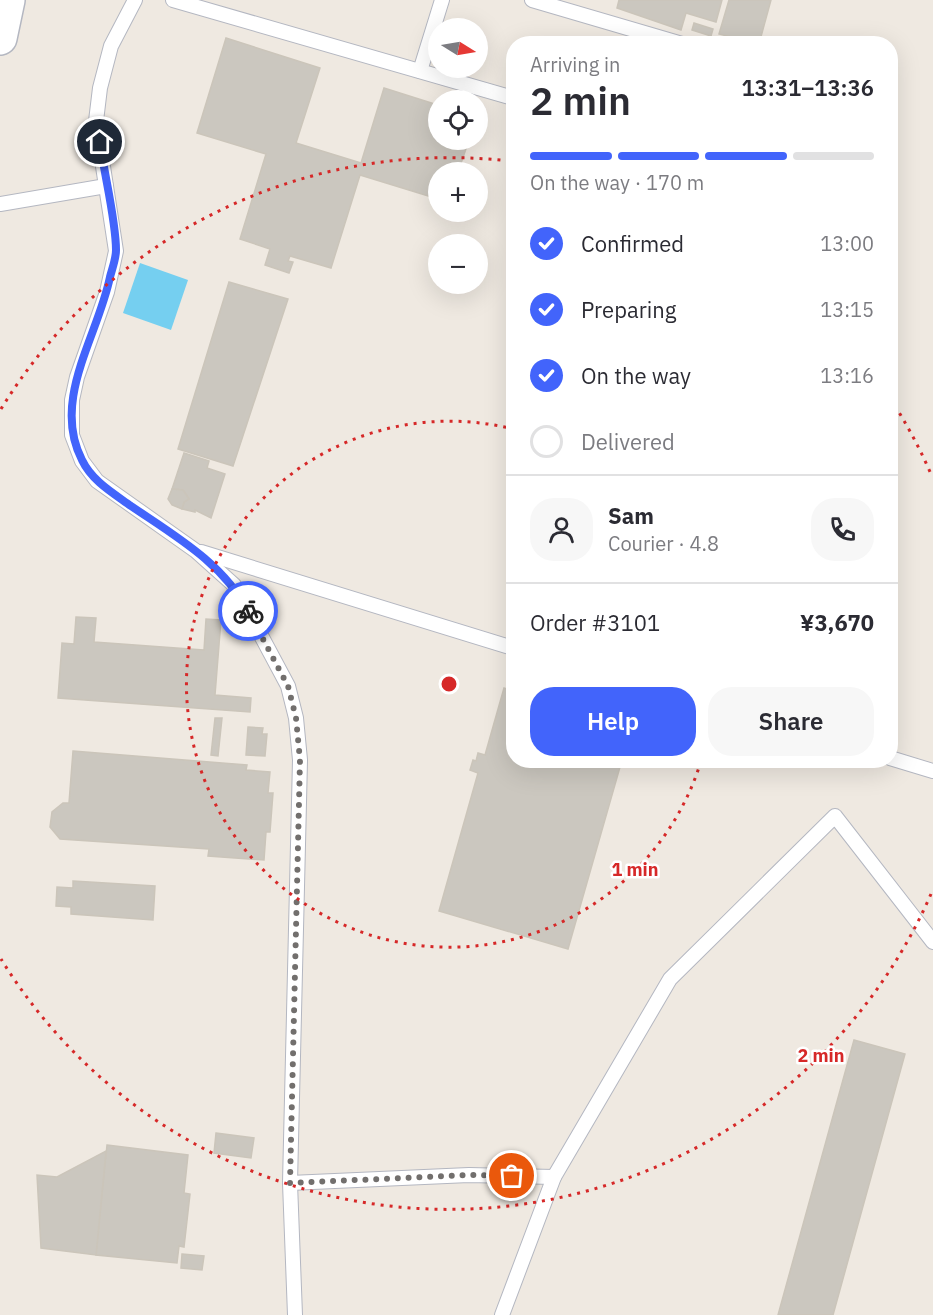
<!DOCTYPE html>
<html lang="en">
<head>
<meta charset="utf-8">
<style>
  body { margin:0; font-family:"IBM Plex Sans",sans-serif; background:#f7f7f7; color:#2b2b33; height:100vh; display:flex; flex-direction:column; font-size:22px; white-space:nowrap }
  * { box-sizing:border-box; margin:0 }
  p { font-size:20px; color:#7c7c81 }
  .icon { flex:none; width:33px; height:33px; fill:none; stroke:currentColor; stroke-width:2; stroke-linecap:round; stroke-linejoin:round }
  .map { position:relative; flex:1; overflow:hidden }
  .sheet { position:absolute; left:506px; top:36px; width:392px; height:732px; display:flex; flex-direction:column; background:#fff; border-radius:24px; box-shadow:0 6px 24px #0002 }
  .sheet>* { flex:none }
  .needle { width:39px; rotate:101deg }
  .controls { position:absolute; left:428px; top:18px; display:grid; gap:12px }
  .controls a { display:grid; place-items:center; width:60px; height:60px; border-radius:50%; background:#fff; box-shadow:0 6px 24px #0002; font-size:30px }
  .pin { position:absolute; display:grid; place-items:center; width:51px; height:51px; color:#fff; margin:-26px; border:3px solid #fff; border-radius:50%; box-shadow:0 2px 6px #0007 }
  .courier { position:absolute; display:grid; place-items:center; width:60px; height:60px; margin:-30px; border:4px solid #4264fb; border-radius:50%; background:#fff; color:#222; box-shadow:0 2px 8px #0007 }
  .headline em { font-style:normal; font-weight:600 }
  .headline div { display:flex; flex-direction:column-reverse }
  .headline { display:flex; align-items:center; justify-content:space-between; height:102px; padding:0 24px }
  h1 { font-size:39px; font-weight:600; line-height:45px }
  .bar { display:grid; grid-template-columns:repeat(4,1fr); gap:9px 6px; align-content:center; height:72px; padding:0 24px }
  .bar i { height:8px; border-radius:4px; background:#e1e1e2 }
  .bar .active { background:#4264fb }
  .bar p { grid-column:span 4 }
  .line { display:flex; align-items:center; gap:15px; padding:0 24px; border-top:2px solid #e1e1e2 }
  .line div { flex:1 }
  .round { display:grid; place-items:center; flex:none; width:63px; height:63px; border-radius:24px; background:#f7f7f7 }
  ol { padding:0 24px; list-style:none }
  li { display:flex; align-items:center; gap:18px; height:66px }
  li p { margin-inline-start:auto }
  li .icon { padding:6px; border-radius:50%; background:#4264fb; color:#fff; stroke-width:4 }
  li:last-child { color:#7c7c81 }
  li i { width:33px; height:33px; border:3px solid #e1e1e2; border-radius:50% }
  .cta { display:flex; gap:12px; margin-top:auto; padding:12px 24px }
  .cta a { flex:1; height:69px; border-radius:24px; background:#4264fb; color:#fff; font-size:24px; font-weight:600; line-height:69px; text-align:center }
  .cta a+a { background:#f7f7f7; color:#2b2b33 }
  .map>svg:first-child { display:block }
  .water { fill:#75cff0 }
  .building { fill:#cbc7bf; stroke:#cbc5ba; stroke-width:1.5 }
  .lines { fill:none; stroke-linecap:round; stroke-linejoin:round }
  .service-casing { stroke:#b4b7c1; stroke-width:16 }
  .secondary-casing { stroke:#b4b7c1; stroke-width:36 }
  .service { stroke:#fff; stroke-width:14 }
  .secondary { stroke:#fff; stroke-width:33 }
  .done { stroke:#726f6d; stroke-width:6; stroke-dasharray:0 10.8 }
  .route { stroke:#4264fb; stroke-width:8 }
  .ring { fill:none; stroke:#d62828; stroke-width:3; stroke-dasharray:3 6 }
  .centre { fill:#d62828; stroke:#fff; stroke-width:3 }
  .ring-label { font-size:18px; text-anchor:middle; font-weight:bold; fill:#d62828; stroke:#fff; stroke-width:5; stroke-linejoin:round; paint-order:stroke }
</style>
</head>
<body>
<div class="map">
<svg width="933" height="1315" viewBox="0 0 933 1315">
  <rect width="100%" height="100%" fill="#efe9e1"/>
  <!-- water -->
  <path class="water" d="M140 263 188 280 171 330 123 313Z"/>
  <!-- building -->
  <g class="building">
    <path d="M619 0H722L716 22 686 13 681 30 617 8Z"/>
    <path d="M729 0H771L759 44 719 34Z"/>
    <path d="M694 23 713 29 711 36 692 30Z"/>
    <path d="M226 38 320 68 296 143 361 163 384 88 438 105V140H469L458 172H438V199L360 175 331 268 290 256 288 261 293 262 289 273 265 265 270 249 240 239 266 154 197 133Z"/>
    <path d="M229 282 288 299 233 466 178 449Z"/>
    <path d="M184 453 209 461 207 468 225 474 211 518 195 510V512L182 509 184 502 189 499 183 490 172 489Z"/>
    <path d="M172 489 183 490 189 499 184 502 182 509 172 505 168 499Z"/>
    <path d="M76 617 96 618 94 642 204 650 206 619 221 620 215 695 251 698 250 712 58 698 62 643 74 644Z"/>
    <path d="M504 688 513 691V760H622L568 949 439 911 478 773 470 770 473 760 476 761 478 753 485 755Z"/>
    <path d="M215 718H222L218 756 211 755Z"/>
    <path d="M248 727 263 728 262 734H267L265 756 246 755Z"/>
    <path d="M73 751 247 765 246 770 270 772 268 793H273L270 832H266L264 860 208 856 209 849 60 839 50 827 52 812 63 803H69Z"/>
    <path d="M73 881 155 886 153 920 71 914V907L56 906 57 887 73 888Z"/>
    <path d="M854 1040 905 1054 833 1315H778Z"/>
    <path d="M216 1133 254 1138 251 1158 214 1153Z"/>
    <path d="M107 1145 188 1155 184 1193 190 1194 184 1247 179 1246 177 1263 96 1255Z"/>
    <path d="M106 1151 96 1255 41 1248 37 1175 57 1177Z"/>
    <path d="M182 1254 204 1256 202 1270 181 1268Z"/>
  </g>
  <g class="lines">
    <!-- service casing -->
    <g class="service-casing">
      <g id="service">
        <path d="M135 0 111 46 100 88 96 121 116 251 107 292 77 377 72 400V435L82 461 97 481 196 551 234 585 288 686 296 718 300 760 290 1183 295 1315"/>
        <path d="M173 0 513 98"/>
        <path d="M532 0 682 44"/>
        <path d="M420 71 442 0"/>
        <path d="M0 204 106 186"/>
        <path d="M201 552 513 648"/>
        <path d="M890 758 933 771"/>
        <path d="M290 1183 469 1175 554 1177 670 979 835 816 933 942"/>
        <path d="M502 1315 554 1177"/>
      </g>
    </g>
    <!-- secondary casing -->
    <g class="secondary-casing">
      <path id="secondary" d="M0 38 8 0"/>
    </g>
    <!-- service -->
    <use href="#service" class="service"/>
    <!-- secondary -->
    <use href="#secondary" class="secondary"/>
  </g>
  <g class="lines">
    <!-- done -->
    <path class="done" d="M248 611 288 686 296 718 300 760 290 1183 469 1175 512 1176"/>
    <!-- route -->
    <path class="route" d="M100 142C104 174 116 220 116 250 116 259 112 269 110 277 98 336 51 400 82 460 92 481 113 493 131 506 175 536 223 563 248 611"/>
  </g>
  <!-- distance rings -->
  <g class="ring">
    <path d="M701 761A263 263 0 1 1 513 429"/>
    <path d="M931 894A526 526 0 0 1 1 959M1 409A526 526 0 0 1 509 161M890 398A526 526 0 0 1 931 474"/>
  </g>
  <circle cx="449" cy="684" r="9" class="centre"/>
  <g class="ring-label">
    <text x="635" y="876">1 min</text>
    <text x="821" y="1062">2 min</text>
  </g>
</svg>
<div class="controls">
<a><svg class="needle" viewBox="-14 -14 28 28"><path d="M0-13l5 13h-10z" fill="#e53935"/><path d="M0 13l5-13h-10z" fill="#7c7c81"/></svg></a>
<a><svg class="icon" aria-label="locate" viewBox="0 0 24 24"><circle cx="12" cy="12" r="6"/><path d="M12 2v4M12 18v4M2 12h4M18 12h4"/></svg></a>
<a>+</a>
<a>−</a>
</div>
<div class="pin" style="left:512px;top:1176px;background:#ea580c"><svg class="icon" aria-label="bag" viewBox="0 0 24 24"><path d="M5 8h14l-1 12H6zM9 8a3 3 0 0 1 6 0"/></svg></div>
<div class="pin" style="left:100px;top:142px;background:#1f2937"><svg class="icon" aria-label="home" viewBox="0 0 24 24"><path d="M3 11l9-7 9 7M6 9v11h12V9"/></svg></div>
<div class="courier" style="left:248px;top:611px"><svg class="icon" aria-label="bike" viewBox="0 0 24 24"><circle cx="6" cy="16" r="4"/><circle cx="18" cy="16" r="4"/><path d="M6 16l4-8h5l3 8M10 8l3 8H6M13 5h3"/></svg></div>
<section class="sheet">
<div class="headline"><div><h1>2 min</h1><p>Arriving in</p></div><em>13:31–13:36</em></div>
<div class="bar"><i class="active"></i><i class="active"></i><i class="active"></i><i></i><p>On the way · 170 m</p></div>
<ol>
<li><svg class="icon" aria-label="check" viewBox="0 0 24 24"><path d="M5 12l5 5 9-10"/></svg>Confirmed<p>13:00</p></li>
<li><svg class="icon" aria-label="check" viewBox="0 0 24 24"><path d="M5 12l5 5 9-10"/></svg>Preparing<p>13:15</p></li>
<li><svg class="icon" aria-label="check" viewBox="0 0 24 24"><path d="M5 12l5 5 9-10"/></svg>On the way<p>13:16</p></li>
<li><i></i>Delivered</li>
</ol>
<div class="line" style="height:108px"><a class="round"><svg class="icon" aria-label="person" viewBox="0 0 24 24"><circle cx="12" cy="8" r="4"/><path d="M4 21q1-7 8-7t8 7"/></svg></a><div><b>Sam</b><p>Courier · 4.8</p></div><a class="round"><svg class="icon" aria-label="phone" viewBox="0 0 24 24"><path d="M5 4h4l2 5-3 2q2 4 5 5l2-3 5 2v4C11 20 4 13 5 4z"/></svg></a></div>
<div class="line" style="height:78px"><div>Order #3101</div><b>¥3,670</b></div>
<div class="cta"><a>Help</a><a>Share</a></div>
</section>
</div>
</body>
</html>
